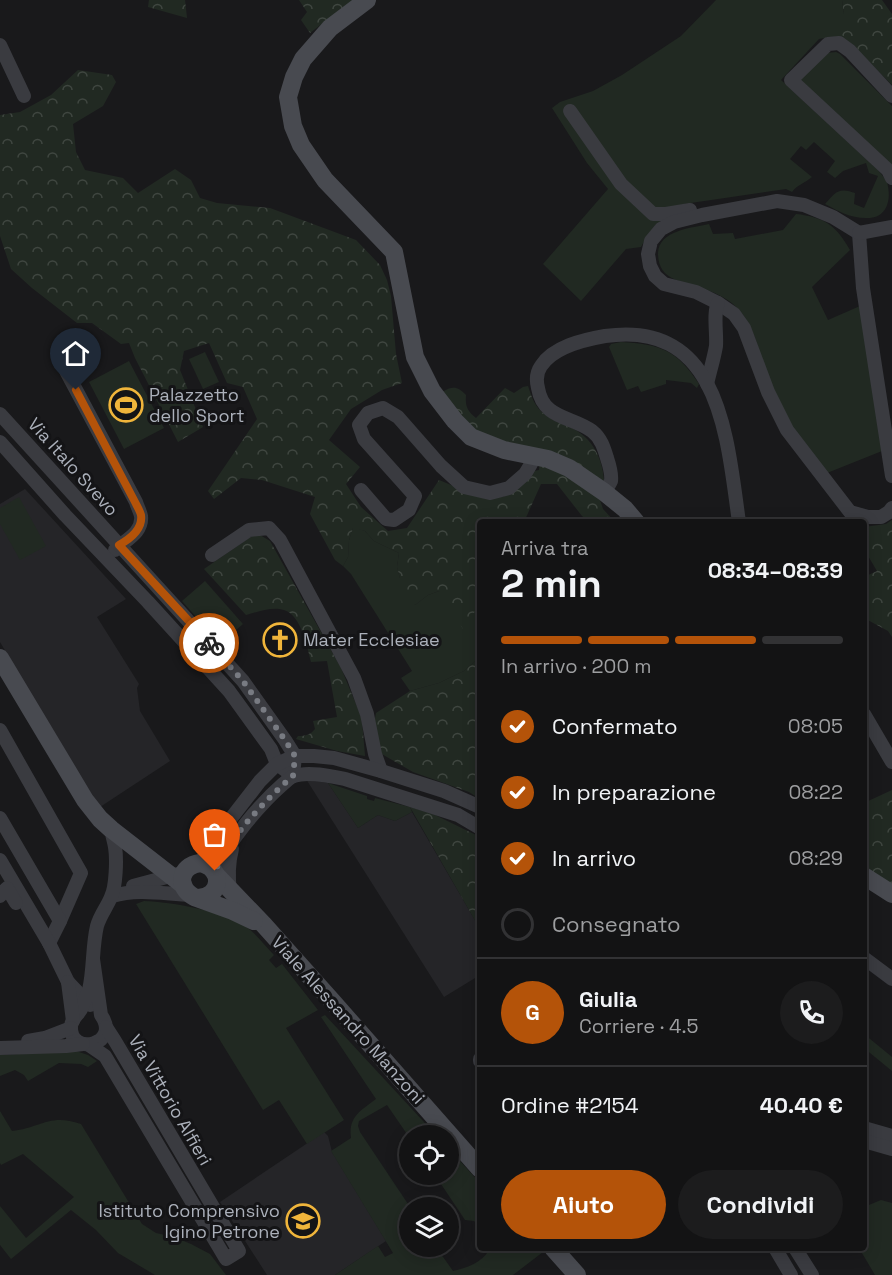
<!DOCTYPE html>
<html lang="it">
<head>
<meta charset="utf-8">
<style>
  body { margin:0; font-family:"Space Grotesk",sans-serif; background:#1c1c1d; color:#f1f3f6; height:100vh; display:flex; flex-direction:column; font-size:22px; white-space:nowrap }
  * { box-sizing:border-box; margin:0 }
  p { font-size:20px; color:#9d9ea0 }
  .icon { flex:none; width:33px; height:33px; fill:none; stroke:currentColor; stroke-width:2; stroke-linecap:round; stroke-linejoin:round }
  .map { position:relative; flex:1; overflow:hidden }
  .side { position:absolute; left:477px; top:519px; width:390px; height:732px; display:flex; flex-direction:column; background:#131314; border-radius:6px; box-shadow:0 3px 15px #0003,0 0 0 2px #323234 }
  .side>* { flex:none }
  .tools { position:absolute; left:399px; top:1125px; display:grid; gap:12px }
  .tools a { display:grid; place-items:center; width:60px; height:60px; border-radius:50%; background:#131314; box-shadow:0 3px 15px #0003,0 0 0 2px #323234; font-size:30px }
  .pin { position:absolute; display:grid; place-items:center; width:51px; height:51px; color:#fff; margin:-62px -26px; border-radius:50% 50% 50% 0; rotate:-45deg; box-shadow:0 0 6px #0007 }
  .pin .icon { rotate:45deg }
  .courier { position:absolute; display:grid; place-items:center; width:60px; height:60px; margin:-30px; border:4px solid #b45309; border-radius:50%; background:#fff; color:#222; box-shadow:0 2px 8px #0007 }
  .head em { font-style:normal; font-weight:700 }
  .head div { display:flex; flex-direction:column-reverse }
  .head { display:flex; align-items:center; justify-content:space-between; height:102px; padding:0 24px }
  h1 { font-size:39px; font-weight:700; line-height:45px }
  .bar { display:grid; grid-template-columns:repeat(4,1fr); gap:9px 6px; align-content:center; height:72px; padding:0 24px }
  .bar i { height:8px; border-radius:4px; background:#323234 }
  .bar .current { background:#b45309 }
  .bar p { grid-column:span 4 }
  .line { display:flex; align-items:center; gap:15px; padding:0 24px; border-top:2px solid #323234 }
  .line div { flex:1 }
  .round { display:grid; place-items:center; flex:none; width:63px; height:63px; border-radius:32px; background:#1c1c1d }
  ol { padding:0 24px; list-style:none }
  li { display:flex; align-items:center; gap:18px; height:66px }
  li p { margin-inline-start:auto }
  li .icon { padding:6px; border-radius:50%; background:#b45309; color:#fff; stroke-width:4 }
  li:last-child { color:#9d9ea0 }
  li i { width:33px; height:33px; border:3px solid #323234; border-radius:50% }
  .action { display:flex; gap:12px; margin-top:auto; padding:12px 24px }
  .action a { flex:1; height:69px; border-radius:36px; background:#b45309; color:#fff; font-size:24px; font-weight:700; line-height:69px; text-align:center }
  .action a+a { background:#1c1c1d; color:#f1f3f6 }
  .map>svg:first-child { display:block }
  .built { fill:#252528 }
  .grass { fill:#212922 }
  .forest { fill:url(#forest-crowns) }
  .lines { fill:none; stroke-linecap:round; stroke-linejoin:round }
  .street { stroke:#3a3b40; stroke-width:14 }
  .secondary { stroke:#484a50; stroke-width:18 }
  .done { stroke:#787b82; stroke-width:6; stroke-dasharray:0 10.8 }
  .route { stroke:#b45309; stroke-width:8 }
  .labels { text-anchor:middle; stroke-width:6; stroke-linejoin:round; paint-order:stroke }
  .poi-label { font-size:18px; fill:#abb0ba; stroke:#141416; text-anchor:start }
  .street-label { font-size:18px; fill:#abb0ba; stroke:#141416 }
</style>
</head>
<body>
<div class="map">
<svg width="892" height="1275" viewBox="0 0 892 1275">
  <defs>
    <pattern id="forest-crowns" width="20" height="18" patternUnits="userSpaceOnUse" patternTransform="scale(1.5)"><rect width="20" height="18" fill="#212922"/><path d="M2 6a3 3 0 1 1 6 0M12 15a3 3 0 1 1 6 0" fill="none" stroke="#3f4640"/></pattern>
  </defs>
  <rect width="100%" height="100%" fill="#19191b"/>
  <!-- built -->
  <g class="built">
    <path d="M25 489 126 599 97 617 139 684 137 688 140 711 170 761 100 807 85 786 0 642V504Z"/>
    <path d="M306 779 328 783 358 828 378 815 395 821 412 812 480 929V975L444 997Z"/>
    <path d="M324 1132 328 1136 332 1152 386 1241 335 1275H267L220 1202Z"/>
  </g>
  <!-- grass -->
  <g class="grass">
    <path d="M716 0H842L844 14 850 45 830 37 819 39 781 80 878 170C881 174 884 177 887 182 892 200 887 219 866 218 850 218 838 211 825 204 836 192 838 187 855 193L854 204 864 208 878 176 869 173 866 163 843 171 835 178 827 172 835 161 814 142 806 150 801 146 790 159 812 177C805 183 797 185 792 192L786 189 684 204 663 210 660 222 649 233 641 247 626 249 581 301 543 264 608 189 587 163 552 108 560 102 593 91 622 75 681 36Z"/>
    <path d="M836 52 840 54 892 106V167L799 79 826 53Z"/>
    <path d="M796 214C824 217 836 225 850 250L812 287 828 320 860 306 882 451 827 473C816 458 802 442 792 426 784 411 776 396 769 381 759 356 757 330 739 310 731 300 716 293 704 289 684 281 658 282 658 253 659 230 692 228 709 224L713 234 733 233 735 239 783 230Z"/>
    <path d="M621 342C660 344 677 350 699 384L697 388 691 383 666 380V384L641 392 638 386 627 390 609 347 611 344Z"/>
    <path d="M205 352 219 382 203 389 189 359Z"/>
    <path d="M129 361 164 428 124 449 89 382Z"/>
    <path d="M19 497 46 546 20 560 0 524V508Z"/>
    <path d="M353 527 365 531 374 541 399 553 397 567 400 578 415 605 428 595 439 591 476 610 480 607V657L464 671 439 683 410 691 401 678 412 671 351 574 343 566 348 557 349 540Z"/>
    <path d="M205 581 243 624 220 644 182 601Z"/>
    <path d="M328 783 367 796V799L374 801 375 798 410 807 412 812 395 821 378 815 358 828Z"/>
    <path d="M144 901C172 902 225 911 248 928 257 935 265 946 274 955L269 960 276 968 282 964 318 1010 286 1028 344 1120 307 1144 279 1100 263 1110 136 904Z"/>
    <path d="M325 1015 436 1135 410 1136 409 1137 387 1105 359 1121 358 1126 360 1132 410 1207V1246L436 1247 453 1271C466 1268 482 1263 489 1250V1248H540L543 1252 513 1275H335L378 1246 385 1257 393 1253 331 1151 351 1138C348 1116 362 1110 376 1099L321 1017Z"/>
    <path d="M864 1034 892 1057V1071L864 1048Z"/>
    <path d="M76 1051 88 1055 97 1061 88 1067 81 1064 59 1063 28 1081 24 1075 15 1070 0 1076V1055Z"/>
    <path d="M0 1111 12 1131C41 1128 49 1113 81 1124L142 1224 156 1233 174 1237 191 1244 210 1254 226 1275H155L118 1253 96 1230 71 1210 11 1259 0 1245V1206L26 1238 74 1197 23 1154 1 1165 0 1163Z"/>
    <path d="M449 1149 480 1183V1227L474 1221 465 1220 435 1175 448 1174Z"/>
    <path d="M881 1200 892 1203V1275H875L859 1248H864V1207Z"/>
  </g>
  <!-- forest -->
  <g class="forest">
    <path d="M149 0H185L187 18 148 7Z"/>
    <path d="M299 0H353L310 33 301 20 307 12Z"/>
    <path d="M842 0H882L892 14V85L835 28 844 14Z"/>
    <path d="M78 70 112 75 116 82 103 106 73 124 76 152 85 170 123 178 138 193 175 169 191 180 200 198 217 203 270 208 356 240 380 265 387 280 391 296 396 354 402 383 382 390 351 409 329 440 360 467 346 484 361 507 388 531 407 528 439 480 475 495 503 497 513 490 530 472 539 470 540 462 550 464 599 497 603 509 615 522H590L582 516 557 484H541L524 522H480V607L476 610 463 629 439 591 428 595 415 605 396 589 400 578 397 567 399 553 374 541 365 531 353 528 349 540 348 557 343 566 335 560 310 514 315 497 262 480 241 478 214 499 208 491 257 419 243 387 227 383 209 343 184 351 180 370 203 427 178 442 135 358 129 343 121 344 92 323H77L32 288 11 269 0 236V115L20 112 51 95Z"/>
    <path d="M528 386C531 395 534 405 541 411 548 418 556 422 565 425 590 434 602 455 604 480L601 483 473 430 442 392C453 386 457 386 466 395 465 406 467 411 476 418L505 388 514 393 523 387Z"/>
    <path d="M892 520V637L888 631 864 618V577L877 571 864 549V527L886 524Z"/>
    <path d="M260 535 270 541 341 668 361 716 363 732 365 756 337 751 296 739 298 736C306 736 310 735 315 729L313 721 337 717 327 661 311 662C307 646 301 615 284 610 272 606 257 612 246 615L204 569 252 536Z"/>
    <path d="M480 657V714L477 716 480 723V799L469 792 413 772 380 753 374 724 376 713 410 691 439 683 464 671Z"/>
    <path d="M892 790V885L864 867V803Z"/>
    <path d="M410 807 433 814 480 837V922L477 924Z"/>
  </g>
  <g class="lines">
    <!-- street -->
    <g class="street">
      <path d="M0 45 24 96"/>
      <path d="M892 96 850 51 839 43 828 44 791 80 888 170 892 178"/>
      <path d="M570 111 621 184 653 214H666L690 210"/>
      <path d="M859 233 833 217 804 205 777 201 702 215 674 222 661 229 651 241 648 254 650 266 655 276 664 284 696 292 718 303 734 314 744 328 768 392 787 430 850 512 868 517H881L889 512 892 508"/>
      <path d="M859 233 863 288 892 476"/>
      <path d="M859 233 892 227"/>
      <path d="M88 349 76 351 68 360 66 371 136 502C137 506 140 511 141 516 143 533 125 540 115 550"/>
      <path d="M707 384C710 371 714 358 716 346 717 333 713 313 718 303"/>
      <path d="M0 414 243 681 285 740 295 756 293 776"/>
      <path d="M0 442 65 515 148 602 229 691 271 749 277 764 293 776"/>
      <path d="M361 490 386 519 394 520 409 510 415 496 364 439 359 425 368 413 383 408 398 417 441 466 464 487 490 493 509 488 525 474 531 464 532 455"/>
      <path d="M604 492C606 489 610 484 611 481 612 474 609 464 607 458 604 448 601 438 592 431 571 416 543 419 538 388 536 380 536 373 541 366 553 347 582 340 605 336 721 319 727 439 739 522"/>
      <path d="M212 555 249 530 269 528 280 540 354 678 367 714 375 754 381 771"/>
      <path d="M864 714 892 762"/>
      <path d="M0 730 81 873 60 921"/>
      <path d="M0 818 60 921 49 943"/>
      <path d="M0 860 49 943 68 982 90 1005"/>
      <path d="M200 863 222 830 260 781 277 764 295 756H314L334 758 381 771 444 791 480 807"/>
      <path d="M215 871C228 842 259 805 283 784 286 782 290 777 294 776 308 771 331 776 345 779L458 815 480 828"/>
      <path d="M133 886 178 874"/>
      <path d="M230 892C228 876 228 864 232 849"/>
      <path d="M0 896 7 888 16 903"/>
      <path d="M112 896C139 888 164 894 191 895"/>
      <path d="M864 958 892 979"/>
      <path d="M93 959 101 1015C122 1045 69 1057 71 1026 72 1017 80 1014 82 1007 84 1001 87 995 89 990 94 969 92 947 97 926 100 915 107 907 111 897 116 887 117 859 115 847 114 841 112 835 111 829"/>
      <path d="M68 982 73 1021"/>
      <path d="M28 1041 45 1038 71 1028"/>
      <path d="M89 1045 105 1056 226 1259 239 1251 115 1041 106 1027"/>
      <path d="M0 1048 66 1046 83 1044"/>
      <path d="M480 1059V1061"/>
      <path d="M864 1128 892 1136"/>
      <path d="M864 1141 892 1149"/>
      <path d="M775 1248 791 1275"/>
      <path d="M795 1248 812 1275"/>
    </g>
    <!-- secondary -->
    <g class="secondary">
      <path d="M367 0 330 28 303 59 294 77 288 97 293 126 301 145 325 180 394 252 415 357 432 391 455 421 471 437 504 450 548 459 569 468 604 492 625 509 636 522"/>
      <path d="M0 658 85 800 100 819 111 829 183 885"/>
      <path d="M217 876 264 925 332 1001 480 1169"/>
      <path d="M864 876 892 894"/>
      <path d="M198 898C222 897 224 868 200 863 179 866 176 887 194 897L233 911 254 921"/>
      <path d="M553 1248 577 1275"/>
    </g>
  </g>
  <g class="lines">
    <!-- done -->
    <path class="done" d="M209 643 243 681 285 740 295 756 293 776C264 801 231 836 215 871"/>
    <!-- route -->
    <path class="route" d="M76 390 135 502C137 506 140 511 141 515 143 529 130 539 119 545L209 643"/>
  </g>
  <!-- icons -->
  <defs>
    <g id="stadium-ring" transform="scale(1.725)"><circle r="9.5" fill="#141416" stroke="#f0b53b" stroke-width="1.5"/><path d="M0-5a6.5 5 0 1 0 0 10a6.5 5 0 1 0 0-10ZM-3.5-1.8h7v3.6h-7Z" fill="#f0b53b"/></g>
    <g id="church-ring" transform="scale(1.725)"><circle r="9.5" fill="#141416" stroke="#f0b53b" stroke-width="1.5"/><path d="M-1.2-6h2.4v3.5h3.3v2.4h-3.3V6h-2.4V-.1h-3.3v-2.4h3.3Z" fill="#f0b53b"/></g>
    <g id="school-ring" transform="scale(1.725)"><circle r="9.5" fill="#141416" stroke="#f0b53b" stroke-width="1.5"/><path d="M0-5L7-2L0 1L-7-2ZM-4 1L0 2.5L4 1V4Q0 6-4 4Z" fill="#f0b53b"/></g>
  </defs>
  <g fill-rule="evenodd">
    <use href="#stadium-ring" x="126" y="405"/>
    <use href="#church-ring" x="280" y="640"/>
    <use href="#school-ring" x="303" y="1221"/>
  </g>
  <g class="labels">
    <!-- poi labels -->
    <g class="poi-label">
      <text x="149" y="401">Palazzetto<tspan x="149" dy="21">dello Sport</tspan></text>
      <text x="303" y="646">Mater Ecclesiae</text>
      <text x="280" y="1217" text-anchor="end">Istituto Comprensivo<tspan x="280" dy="21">Igino Petrone</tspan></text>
    </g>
    <!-- street labels -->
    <g class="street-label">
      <text transform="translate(73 467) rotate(48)" y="6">Via Italo Svevo</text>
      <text transform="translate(348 1020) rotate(48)" y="6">Viale Alessandro Manzoni</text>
      <text transform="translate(170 1100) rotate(60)" y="6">Via Vittorio Alfieri</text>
    </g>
  </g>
</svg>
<div class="tools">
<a><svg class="icon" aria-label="locate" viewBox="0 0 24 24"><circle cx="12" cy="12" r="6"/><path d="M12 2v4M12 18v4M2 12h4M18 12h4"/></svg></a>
<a><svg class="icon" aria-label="layers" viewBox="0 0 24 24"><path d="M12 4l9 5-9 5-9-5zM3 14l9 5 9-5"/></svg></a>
</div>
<div class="pin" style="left:215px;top:871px;background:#ea580c"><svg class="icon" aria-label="bag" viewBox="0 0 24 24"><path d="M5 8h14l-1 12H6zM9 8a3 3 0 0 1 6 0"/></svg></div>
<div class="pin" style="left:76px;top:390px;background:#1f2937"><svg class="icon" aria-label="home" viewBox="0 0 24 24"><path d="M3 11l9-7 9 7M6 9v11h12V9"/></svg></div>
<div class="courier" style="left:209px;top:643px"><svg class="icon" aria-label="bike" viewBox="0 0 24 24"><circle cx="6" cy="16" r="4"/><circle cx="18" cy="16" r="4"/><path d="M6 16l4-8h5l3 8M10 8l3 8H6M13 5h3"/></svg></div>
<section class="side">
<div class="head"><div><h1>2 min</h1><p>Arriva tra</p></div><em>08:34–08:39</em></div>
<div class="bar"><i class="current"></i><i class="current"></i><i class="current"></i><i></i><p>In arrivo · 200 m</p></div>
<ol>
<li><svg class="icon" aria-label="check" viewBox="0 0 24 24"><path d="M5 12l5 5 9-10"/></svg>Confermato<p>08:05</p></li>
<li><svg class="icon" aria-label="check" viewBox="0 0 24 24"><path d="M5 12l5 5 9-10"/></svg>In preparazione<p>08:22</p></li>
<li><svg class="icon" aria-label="check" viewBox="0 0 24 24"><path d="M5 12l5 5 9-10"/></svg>In arrivo<p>08:29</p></li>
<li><i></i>Consegnato</li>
</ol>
<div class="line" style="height:108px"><b class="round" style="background:#b45309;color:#fff">G</b><div><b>Giulia</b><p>Corriere · 4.5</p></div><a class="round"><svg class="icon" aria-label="phone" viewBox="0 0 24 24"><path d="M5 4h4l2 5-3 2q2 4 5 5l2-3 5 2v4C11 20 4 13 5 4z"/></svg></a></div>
<div class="line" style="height:78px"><div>Ordine #2154</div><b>40.40 €</b></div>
<div class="action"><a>Aiuto</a><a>Condividi</a></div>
</section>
</div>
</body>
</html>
